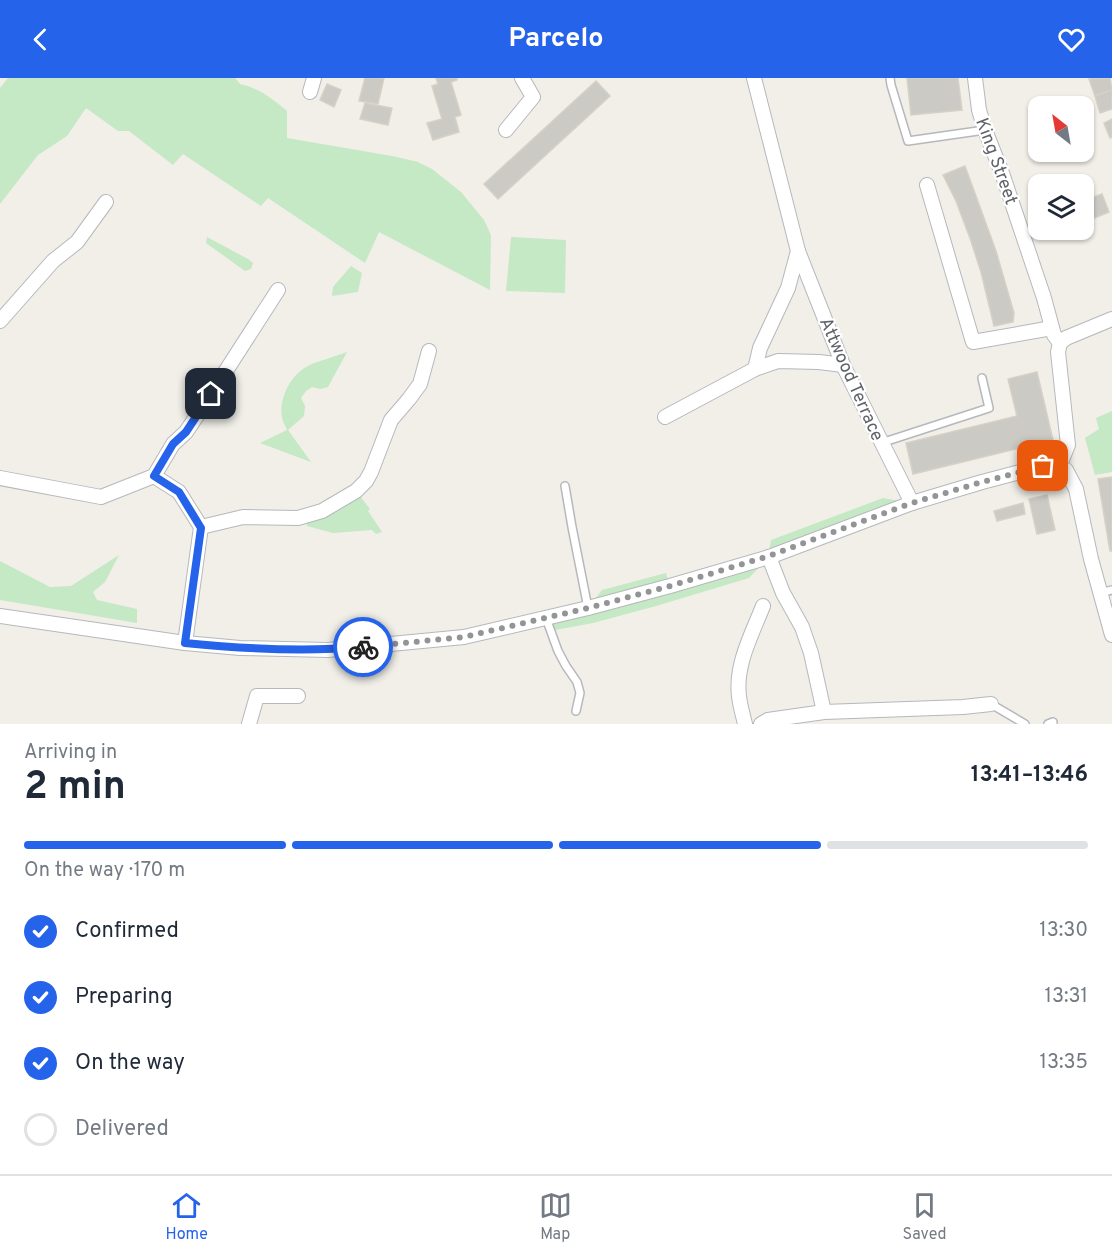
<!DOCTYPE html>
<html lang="en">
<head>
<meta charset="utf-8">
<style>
  body { margin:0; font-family:Overpass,sans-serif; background:#f6f6f7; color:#1f2937; height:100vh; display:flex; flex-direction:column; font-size:22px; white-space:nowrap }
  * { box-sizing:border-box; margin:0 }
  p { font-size:20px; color:#747a83 }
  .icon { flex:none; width:33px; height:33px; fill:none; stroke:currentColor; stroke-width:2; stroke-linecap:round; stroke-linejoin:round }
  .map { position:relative; height:646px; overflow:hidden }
  .side { display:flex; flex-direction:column; background:#fff; flex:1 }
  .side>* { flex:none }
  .needle { width:39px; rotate:329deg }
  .buttons { position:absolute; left:1028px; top:18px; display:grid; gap:12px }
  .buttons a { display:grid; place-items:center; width:66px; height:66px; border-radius:12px; background:#fff; box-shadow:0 2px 4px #0004; font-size:30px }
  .pin { position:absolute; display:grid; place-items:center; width:51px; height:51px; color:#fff; margin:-26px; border-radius:12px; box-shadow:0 3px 9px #0006 }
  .courier { position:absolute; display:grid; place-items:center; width:60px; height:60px; margin:-30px; border:4px solid #2563eb; border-radius:50%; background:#fff; color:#222; box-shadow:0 2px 8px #0007 }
  .headline em { font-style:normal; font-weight:700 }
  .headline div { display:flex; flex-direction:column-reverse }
  .headline { display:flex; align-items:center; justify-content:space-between; height:102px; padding:0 24px }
  h1 { font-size:39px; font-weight:700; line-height:45px }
  .bar { display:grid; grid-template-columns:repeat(4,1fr); gap:9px 6px; align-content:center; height:72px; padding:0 24px }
  .bar i { height:8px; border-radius:4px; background:#e0e1e3 }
  .bar .current { background:#2563eb }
  .bar p { grid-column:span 4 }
  ol { padding:0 24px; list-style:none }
  li { display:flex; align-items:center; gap:18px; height:66px }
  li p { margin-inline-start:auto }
  li .icon { padding:6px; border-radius:50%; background:#2563eb; color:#fff; stroke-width:4 }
  li:last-child { color:#747a83 }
  li i { width:33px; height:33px; border:3px solid #e0e1e3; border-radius:50% }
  header { display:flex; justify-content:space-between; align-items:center; height:78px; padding:0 24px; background:#2563eb; color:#fff; font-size:27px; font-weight:700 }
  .tab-bar { display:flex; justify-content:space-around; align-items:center; height:84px; border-top:2px solid #e0e1e3; background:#fff; font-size:16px; color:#747a83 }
  .tab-bar a { display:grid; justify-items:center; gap:3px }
  .tab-bar .current { color:#2563eb }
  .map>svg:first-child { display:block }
  .green { fill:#c5e8c5 }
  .building { fill:#cccac5; stroke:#d6d1c6; stroke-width:1.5 }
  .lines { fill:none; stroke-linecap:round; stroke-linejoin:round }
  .lane-casing { stroke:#b5b8bc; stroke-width:10 }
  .street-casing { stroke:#b5b8bc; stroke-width:16 }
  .lane { stroke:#fff; stroke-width:7 }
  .street { stroke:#fff; stroke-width:14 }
  .done { stroke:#929495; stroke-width:6; stroke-dasharray:0 10.8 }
  .route { stroke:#2563eb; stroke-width:8 }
  .labels { text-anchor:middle; stroke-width:4.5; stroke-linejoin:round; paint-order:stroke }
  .street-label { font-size:18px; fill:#5f6368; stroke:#fff }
</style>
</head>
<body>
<header><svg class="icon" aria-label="back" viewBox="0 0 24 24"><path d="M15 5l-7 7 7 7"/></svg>Parcelo<svg class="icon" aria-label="heart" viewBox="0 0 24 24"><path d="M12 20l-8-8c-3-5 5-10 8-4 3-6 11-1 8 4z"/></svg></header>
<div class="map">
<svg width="1112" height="646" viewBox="0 0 1112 646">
  <rect width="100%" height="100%" fill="#f1efe8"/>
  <!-- green -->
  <g class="green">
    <path d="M8 0H235L240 6C259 10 273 21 287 33V60L392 78 418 84 432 91 461 114 484 142 491 157 490 212 379 154 365 185 268 120 261 128 183 76 173 87 129 53H118L86 30 67 58 38 77 0 126V10Z"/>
    <path d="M207 159 248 181 253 185 251 191 245 193 206 165Z"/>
    <path d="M511 159 566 162 565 215 506 213Z"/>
    <path d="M351 188 362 195 358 214 332 218 333 209Z"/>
    <path d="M347 274 328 309 321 311 312 309 306 313 301 320 305 328 304 338 288 352 311 384 260 365 287 352C286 349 284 346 283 343 277 324 289 299 306 289 316 283 335 279 347 274Z"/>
    <path d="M1112 333V394L1095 397 1085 360 1099 351 1096 340Z"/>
    <path d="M356 413 370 431 368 433 382 454 376 456 372 452 333 455 307 448 305 438Z"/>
    <path d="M883 420 912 425 769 479 749 500 656 528 593 545 550 553 546 540 588 530 602 512 666 495 670 508 768 479 771 462Z"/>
    <path d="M119 477 105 504 93 514 97 522 137 531V545L0 522V483L50 509 71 508Z"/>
  </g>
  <!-- building -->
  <g class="building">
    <path d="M365 0H384L378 26 359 23Z"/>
    <path d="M436 0H457V2L451 4 461 37 455 39 459 54 433 62 427 45 442 41 432 8 438 6Z"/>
    <path d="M907 0H958L962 32 911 37Z"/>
    <path d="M1110 0 1112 12 1095 18 1089 1Z"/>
    <path d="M596 3 610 18 498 121 484 106Z"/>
    <path d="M327 6 341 12 334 29 320 22Z"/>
    <path d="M1112 12V31L1100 35 1095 18Z"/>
    <path d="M365 25 392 30 388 47 360 41Z"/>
    <path d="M1112 41V59L1110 60 1104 45Z"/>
    <path d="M965 88 996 173 1014 235 1013 244 994 248 981 194 971 163 956 123 943 97Z"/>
    <path d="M1102 116 1109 134 1092 141 1085 122Z"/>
    <path d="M1085 122 1092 141 1083 144V123Z"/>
    <path d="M1037 294 1053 362 913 396 906 365 1017 338 1008 301Z"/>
    <path d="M1112 399V473H1110L1098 401Z"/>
    <path d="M1047 417 1055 452 1037 456 1029 421Z"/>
    <path d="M1023 425 1025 436 997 443 994 433Z"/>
  </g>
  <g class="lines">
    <!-- lane casing -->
    <g class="lane-casing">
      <g id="lane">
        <path d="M890 0 891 7 908 63 985 52"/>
        <path d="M881 365 989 330 982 300"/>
        <path d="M565 408 572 449 588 530"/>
        <path d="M1100 515 1112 512"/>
        <path d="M546 540 558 573 566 588 577 604 580 615 576 633"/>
        <path d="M991 626 1025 646"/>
        <path d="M1048 646 1053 644"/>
      </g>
    </g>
    <!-- street casing -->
    <g class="street-casing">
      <g id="street">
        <path d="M975 0 979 32 985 52 1002 95 1044 220 1054 257 1060 265"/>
        <path d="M310 14 314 0"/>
        <path d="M506 52 533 19 522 0"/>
        <path d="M927 107 973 264 1052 250"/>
        <path d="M798 173 843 287 912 425"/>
        <path d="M0 243 53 183 77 164 106 124"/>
        <path d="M755 291 778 283 819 284 843 287"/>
        <path d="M665 339 755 291 760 270 788 210 798 173 754 0"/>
        <path d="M1059 389 1068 367 1058 274 1060 265 1066 260 1112 241"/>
        <path d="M154 398 179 414 201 449 185 565"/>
        <path d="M0 400 101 419 154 398 173 366 186 354 200 333 278 212"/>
        <path d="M201 449 243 439 298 440 322 433 356 413 366 403 371 394 391 342 409 321 420 306 429 273"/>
        <path d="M769 479 783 515 802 549 811 575 824 634"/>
        <path d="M0 538 185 565 240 570 328 572 464 559 588 530 670 508 769 479 912 425 982 404 1043 388 1051 387 1066 392 1076 411 1091 481 1112 557"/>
        <path d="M249 646 257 618H298"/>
        <path d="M745 646C743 637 740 628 739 618 735 587 752 556 763 528"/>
        <path d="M761 646 768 642 824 634 963 629 991 626"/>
      </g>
    </g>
    <!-- lane -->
    <use href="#lane" class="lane"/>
    <!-- street -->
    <use href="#street" class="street"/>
  </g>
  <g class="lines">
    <!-- done -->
    <path class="done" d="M363 569 464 559 588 530 670 508 769 478 912 425 982 404 1043 388"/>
    <!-- route -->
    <path class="route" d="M211 316 186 354 173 366 154 398 179 414 201 450 185 565C244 571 303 574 363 569"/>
  </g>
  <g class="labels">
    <!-- street labels -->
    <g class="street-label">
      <text transform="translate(997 83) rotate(70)" y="6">King Street</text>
      <text transform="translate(852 301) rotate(66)" y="6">Attwood Terrace</text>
    </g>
  </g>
</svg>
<div class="buttons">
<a><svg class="needle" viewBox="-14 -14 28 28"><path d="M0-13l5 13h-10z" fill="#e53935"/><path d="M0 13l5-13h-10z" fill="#747a83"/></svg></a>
<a><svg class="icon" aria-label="layers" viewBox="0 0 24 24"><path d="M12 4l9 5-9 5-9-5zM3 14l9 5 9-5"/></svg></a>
</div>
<div class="pin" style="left:1043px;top:388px;background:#ea580c"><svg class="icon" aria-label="bag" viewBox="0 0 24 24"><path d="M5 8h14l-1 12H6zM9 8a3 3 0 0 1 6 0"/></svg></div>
<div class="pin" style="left:211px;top:316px;background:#1f2937"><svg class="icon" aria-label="home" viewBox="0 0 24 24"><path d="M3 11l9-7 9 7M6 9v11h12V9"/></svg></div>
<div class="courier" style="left:363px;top:569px"><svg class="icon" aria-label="bike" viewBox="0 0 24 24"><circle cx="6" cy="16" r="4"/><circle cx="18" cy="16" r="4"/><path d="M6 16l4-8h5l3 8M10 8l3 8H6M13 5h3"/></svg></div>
</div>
<section class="side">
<div class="headline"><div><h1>2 min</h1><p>Arriving in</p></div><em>13:41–13:46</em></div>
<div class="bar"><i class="current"></i><i class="current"></i><i class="current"></i><i></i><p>On the way · 170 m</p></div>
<ol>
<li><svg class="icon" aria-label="check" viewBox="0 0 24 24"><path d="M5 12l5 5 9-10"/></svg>Confirmed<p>13:30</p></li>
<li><svg class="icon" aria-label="check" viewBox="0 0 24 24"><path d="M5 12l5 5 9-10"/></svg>Preparing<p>13:31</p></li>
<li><svg class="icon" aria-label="check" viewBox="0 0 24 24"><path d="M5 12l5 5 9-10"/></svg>On the way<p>13:35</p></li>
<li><i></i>Delivered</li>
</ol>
</section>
<nav class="tab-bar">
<a class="current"><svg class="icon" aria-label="home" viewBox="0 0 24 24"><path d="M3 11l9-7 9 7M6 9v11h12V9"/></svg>Home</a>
<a><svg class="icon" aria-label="map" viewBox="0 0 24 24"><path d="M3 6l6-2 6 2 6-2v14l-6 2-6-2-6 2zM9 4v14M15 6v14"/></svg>Map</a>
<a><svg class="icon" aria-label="saved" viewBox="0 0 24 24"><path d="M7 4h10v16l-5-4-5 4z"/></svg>Saved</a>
</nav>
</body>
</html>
